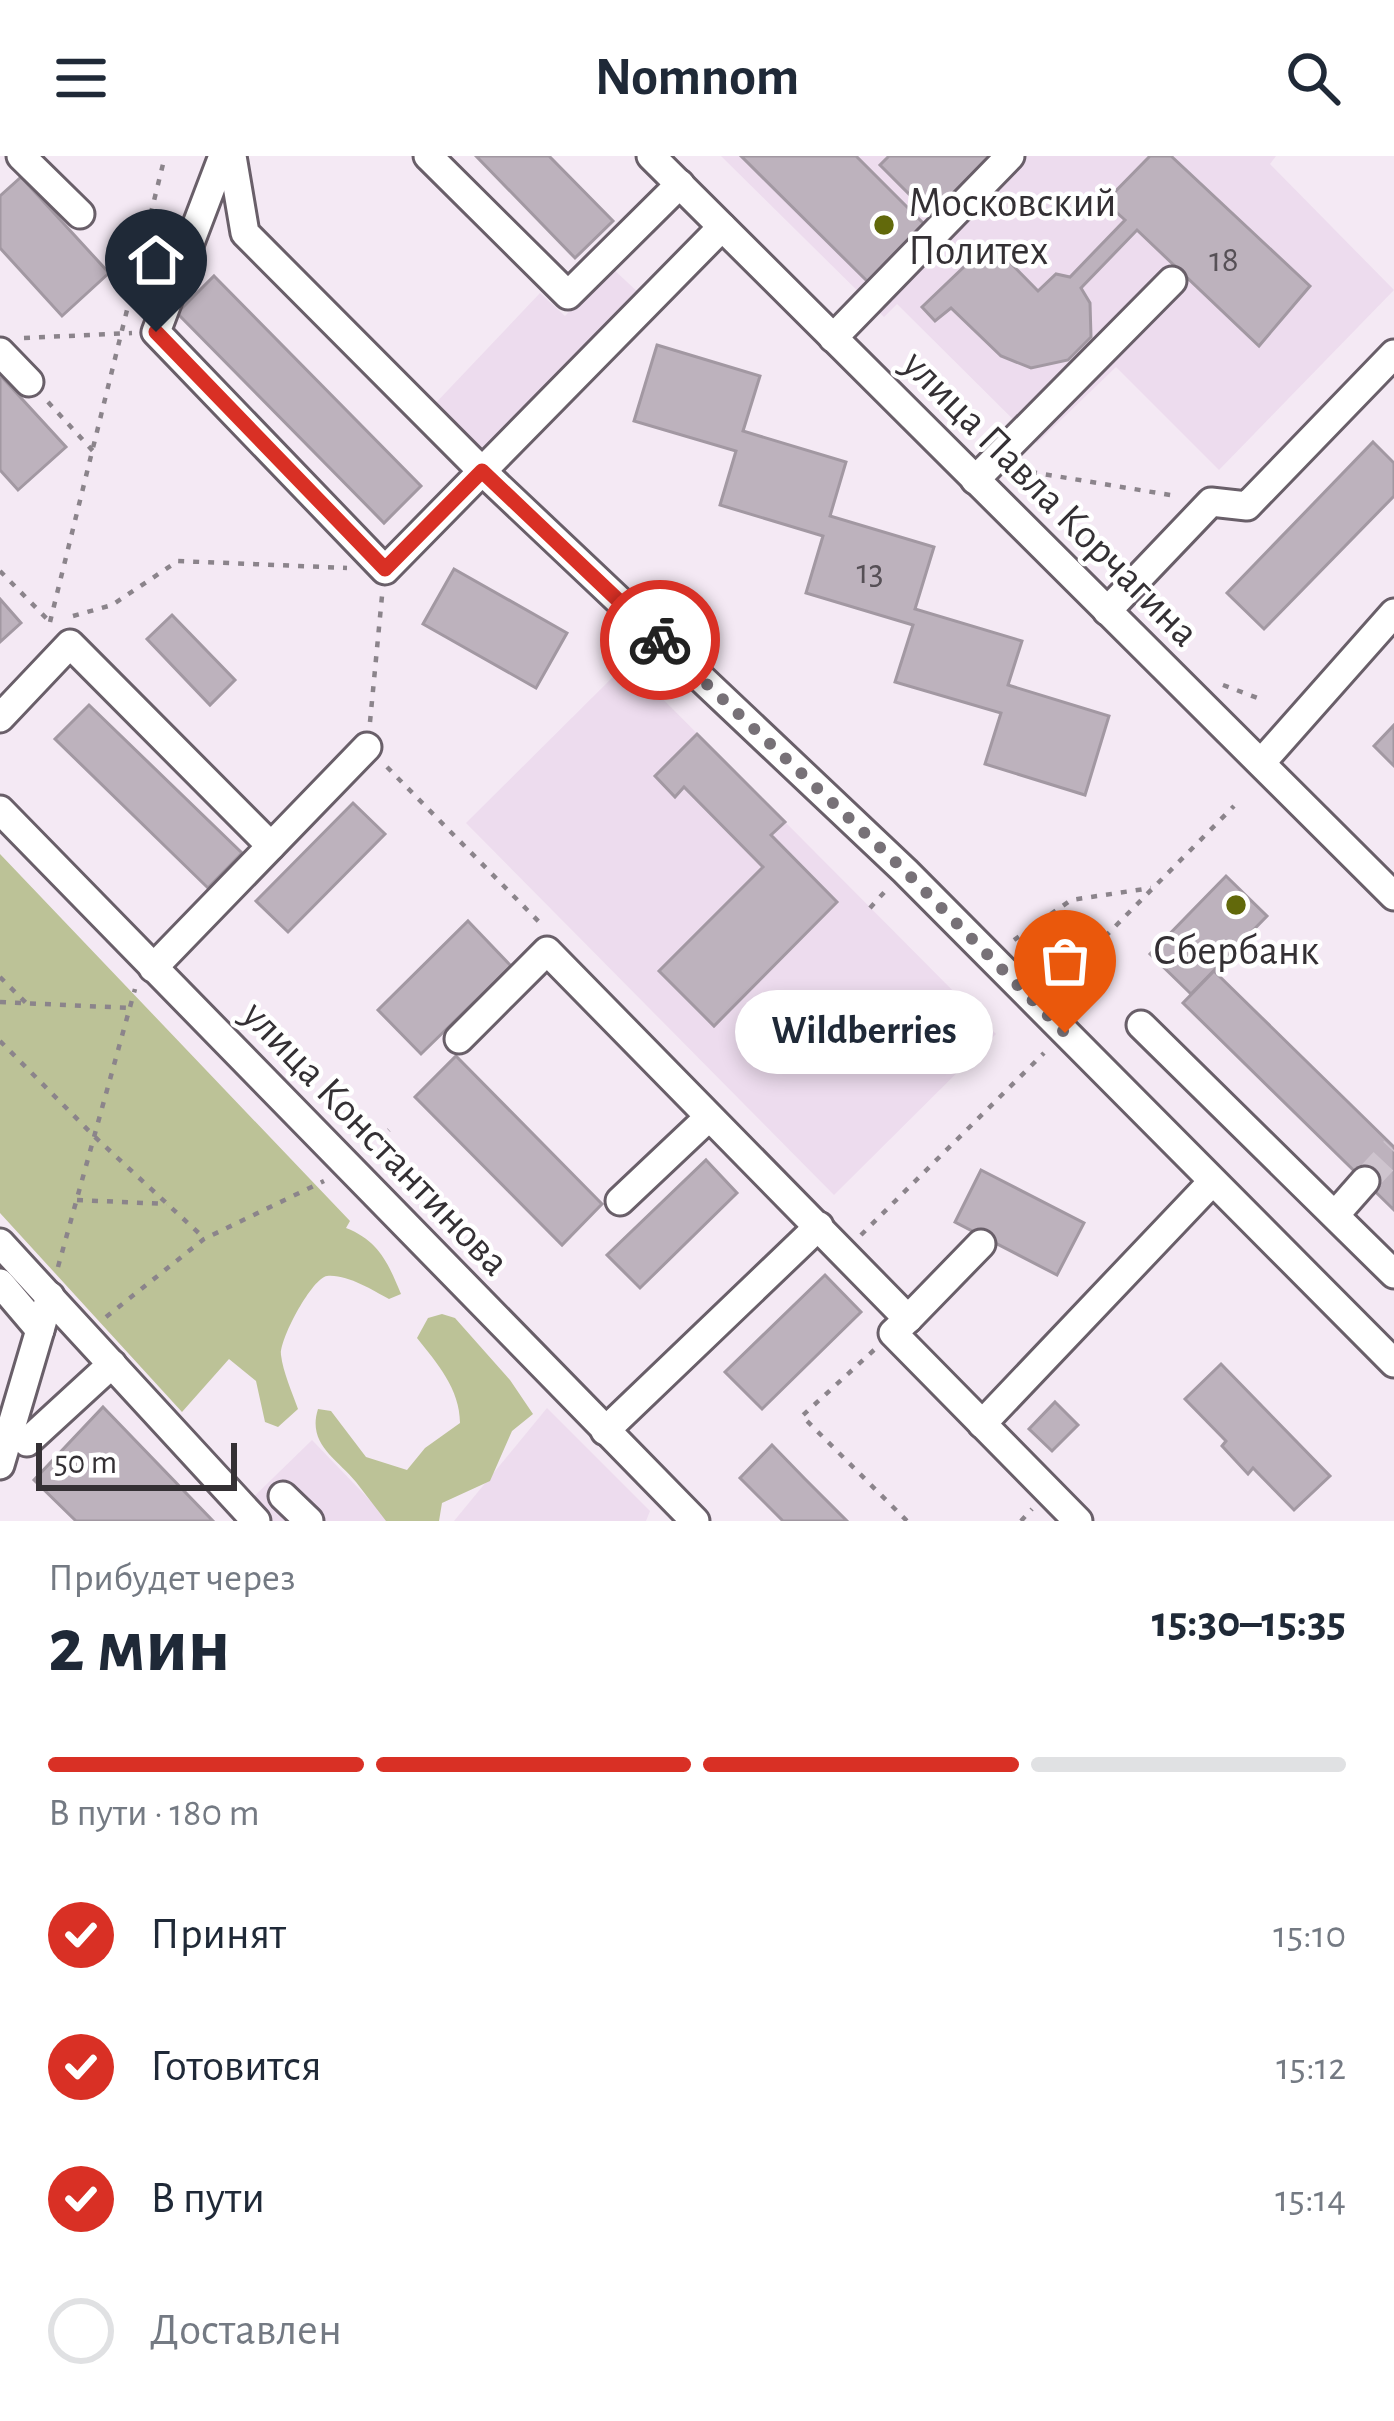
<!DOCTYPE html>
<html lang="ru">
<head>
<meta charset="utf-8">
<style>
  body { margin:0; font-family:"Alegreya Sans",sans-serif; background:#f6f6f7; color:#1f2937; height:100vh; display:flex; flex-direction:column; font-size:45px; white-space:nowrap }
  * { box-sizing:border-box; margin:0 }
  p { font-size:39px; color:#747a83 }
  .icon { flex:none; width:66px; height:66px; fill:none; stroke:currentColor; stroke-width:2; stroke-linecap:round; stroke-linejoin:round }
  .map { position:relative; height:1365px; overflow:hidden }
  .details { display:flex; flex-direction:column; background:#fff; flex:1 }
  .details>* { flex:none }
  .scale { position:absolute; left:36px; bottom:30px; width:201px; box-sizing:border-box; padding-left:12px; border:6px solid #343034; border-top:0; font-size:33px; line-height:42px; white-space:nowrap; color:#343034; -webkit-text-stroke:9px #fff; paint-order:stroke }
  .pin { position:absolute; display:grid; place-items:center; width:102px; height:102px; color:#fff; margin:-123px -51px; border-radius:50% 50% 50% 0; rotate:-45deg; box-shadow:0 0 12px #0007 }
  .pin .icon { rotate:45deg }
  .courier { position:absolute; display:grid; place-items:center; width:120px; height:120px; margin:-60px; border:9px solid #d93025; border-radius:50%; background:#fff; color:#222; box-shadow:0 3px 15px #0007 }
  .bubble { position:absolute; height:84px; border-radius:42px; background:#fff; box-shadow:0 6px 18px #0003; font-size:39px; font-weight:600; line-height:84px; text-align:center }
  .summary em { font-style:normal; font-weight:600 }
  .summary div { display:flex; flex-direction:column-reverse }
  .summary { display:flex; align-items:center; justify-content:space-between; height:204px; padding:0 48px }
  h1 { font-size:78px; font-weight:600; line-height:90px }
  .bar { display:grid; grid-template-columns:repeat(4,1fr); gap:18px 12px; align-content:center; height:144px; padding:0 48px }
  .bar i { height:15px; border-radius:9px; background:#e0e1e3 }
  .bar .current { background:#d93025 }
  .bar p { grid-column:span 4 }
  ol { padding:0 48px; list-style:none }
  li { display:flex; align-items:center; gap:36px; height:132px }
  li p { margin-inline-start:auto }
  li .icon { padding:12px; border-radius:50%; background:#d93025; color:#fff; stroke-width:4 }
  li:last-child { color:#747a83 }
  li i { width:66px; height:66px; border:6px solid #e0e1e3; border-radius:50% }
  header { display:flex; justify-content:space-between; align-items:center; height:156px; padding:0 48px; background:#fff; font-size:54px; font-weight:600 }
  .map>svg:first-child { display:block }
  .built { fill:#eddcee }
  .green { fill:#bcc297 }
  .building { fill:#bdb2bd; stroke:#a298a2; stroke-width:3 }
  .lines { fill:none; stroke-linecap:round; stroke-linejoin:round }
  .minor-tunnel { stroke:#cec4ce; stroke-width:27; stroke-dasharray:27 14; stroke-linecap:butt }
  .minor-casing { stroke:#695f69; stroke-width:33 }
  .path { stroke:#8b848b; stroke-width:4.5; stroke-dasharray:6 9; stroke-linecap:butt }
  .minor { stroke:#fff; stroke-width:27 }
  .done { stroke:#777177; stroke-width:12; stroke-dasharray:0 21.6 }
  .route { stroke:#d93025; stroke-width:15 }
  .poi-dot { fill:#62690b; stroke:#fff; stroke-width:4.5 }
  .labels { text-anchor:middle; stroke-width:9; stroke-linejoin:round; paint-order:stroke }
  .number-label { font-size:36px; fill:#565056 }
  .poi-label { font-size:42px; fill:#343034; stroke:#fff; text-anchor:start }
  .street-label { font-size:42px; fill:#343034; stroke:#fff }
</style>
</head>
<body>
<header><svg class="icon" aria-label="menu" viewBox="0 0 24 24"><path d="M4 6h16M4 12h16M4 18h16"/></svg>Nomnom<svg class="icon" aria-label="search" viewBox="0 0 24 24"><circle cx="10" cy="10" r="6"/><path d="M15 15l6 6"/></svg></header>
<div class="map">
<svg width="1394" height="1365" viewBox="0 0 1394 1365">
  <rect width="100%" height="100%" fill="#f4e9f4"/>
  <!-- built -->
  <g class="built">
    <path d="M721 0H1276L1270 8 1394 134 1219 314 1116 211 1037 287 897 148 884 161Z"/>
    <path d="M611 111 641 139 485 305 430 253 540 137 565 160Z"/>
    <path d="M627 507 996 878 834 1039 466 667Z"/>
    <path d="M547 1252 650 1355 646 1365H454Z"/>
    <path d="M312 1284 390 1365H245L237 1357Z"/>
  </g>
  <!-- green -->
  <g class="green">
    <path d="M0 698 350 1065 346 1072C379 1085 388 1107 401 1138L389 1143C372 1134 347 1118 327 1120 312 1122 279 1184 281 1199 283 1216 292 1236 298 1253L278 1271 265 1266 256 1225 229 1203 182 1256 0 1057Z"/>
    <path d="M442 1158 455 1162 510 1224 533 1258 512 1275 490 1325 442 1347 439 1365H386C376 1352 366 1339 356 1326 336 1302 307 1288 318 1253L331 1255 366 1301 407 1314 425 1292 460 1267C460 1233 437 1207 417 1182L428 1162Z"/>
  </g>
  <!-- building -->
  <g class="building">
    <path d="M476 0H549L613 65 575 102Z"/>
    <path d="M741 0H856L927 71 870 128Z"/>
    <path d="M889 0H998L935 64 880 9Z"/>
    <path d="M1150 0H1171L1310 130 1259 190 1137 74 1081 132 1090 147 1091 181 1068 204 1031 212 1001 200 951 152 935 165 922 151 990 86 1038 135 1056 118 1070 121 1125 64 1105 46Z"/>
    <path d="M21 21 109 117 62 160 0 92V40Z"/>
    <path d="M214 120 421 330 384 367 177 157Z"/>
    <path d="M657 189 760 220 743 275 846 306 830 360 934 391 915 453 1022 485 1008 529 1109 560 1085 639 985 608 1001 557 895 526 913 469 806 437 823 380 720 349 736 295 634 265Z"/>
    <path d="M0 219 66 291 18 334 0 314Z"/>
    <path d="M1373 286 1394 307V340L1264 473 1227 437Z"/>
    <path d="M454 413 567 477 536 532 423 468Z"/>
    <path d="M0 443 21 467 0 486Z"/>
    <path d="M172 459 235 524 210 549 147 483Z"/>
    <path d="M89 549 242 697 208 732 55 583Z"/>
    <path d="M1394 569V610L1374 590Z"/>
    <path d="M697 578 785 666 771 679 837 746 714 870 659 815 763 711 684 631 675 641 655 620Z"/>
    <path d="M353 647 385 678 288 776 256 745Z"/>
    <path d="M1226 720 1267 760 1191 838 1150 798Z"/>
    <path d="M468 765 511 810 421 898 378 854Z"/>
    <path d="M1214 815 1394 991V1054L1183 847Z"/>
    <path d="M456 900 602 1048 562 1089 415 941Z"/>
    <path d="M706 1004 737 1037 640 1132 607 1099Z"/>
    <path d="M981 1014 1084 1067 1057 1119 955 1066Z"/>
    <path d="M825 1119 861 1156 762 1253 725 1216Z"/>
    <path d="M1221 1208 1330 1320 1294 1354 1253 1312 1248 1318 1222 1290 1226 1285 1185 1243Z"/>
    <path d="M1055 1246 1078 1269 1052 1295 1029 1273Z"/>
    <path d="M103 1251 213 1365H76L34 1324Z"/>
    <path d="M772 1289 805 1323 847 1365H783L740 1322Z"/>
  </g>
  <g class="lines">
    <!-- minor-tunnel -->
    <path class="minor-tunnel" d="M1365 1025 1394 994"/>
    <!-- minor casing -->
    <g class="minor-casing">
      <g id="minor">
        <path d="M21 0 80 58"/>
        <path d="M223 0 156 176 385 414 722 71"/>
        <path d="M232 0 245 77 482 315 905 715 1394 1207"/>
        <path d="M428 0 568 139 680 28"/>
        <path d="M651 0 1394 740"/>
        <path d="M833 182 1010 0"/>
        <path d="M0 196 29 226"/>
        <path d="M975 324 1172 125"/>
        <path d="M1107 455 1211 346 1247 350 1394 198"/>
        <path d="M0 562 70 488 271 690"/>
        <path d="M1261 607 1394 457"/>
        <path d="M0 654 695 1365"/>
        <path d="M153 812 367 591"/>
        <path d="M1141 869 1394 1118"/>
        <path d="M459 883 547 795 908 1163 893 1177 1078 1365"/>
        <path d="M620 1045 709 961"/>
        <path d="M1335 1059 1365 1025"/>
        <path d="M0 1087 256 1365"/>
        <path d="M0 1127 40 1174"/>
        <path d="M908 1163 981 1088"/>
        <path d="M982 1268 1212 1026"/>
        <path d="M605 1275 819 1070"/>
        <path d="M27 1286 112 1208"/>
        <path d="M0 1309 50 1140"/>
        <path d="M283 1340 309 1365"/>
      </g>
    </g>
    <!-- path -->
    <g class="path">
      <path d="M24 182 132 177"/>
      <path d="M48 246 93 295"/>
      <path d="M1031 316 1176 340"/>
      <path d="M0 415 50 466"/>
      <path d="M73 460 112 449 178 405 347 412"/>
      <path d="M1152 461 1164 447"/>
      <path d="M50 466 165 0"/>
      <path d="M1223 529 1263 544"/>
      <path d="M370 566 382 440"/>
      <path d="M387 611 543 770"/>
      <path d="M870 752 888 732"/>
      <path d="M1014 784 1071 744 1151 732"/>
      <path d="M1084 802 1234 650"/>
      <path d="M0 821 26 847"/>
      <path d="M0 846 130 852"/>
      <path d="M0 885 95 981 203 1081"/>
      <path d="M367 995 389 974"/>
      <path d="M77 1044 167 1048"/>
      <path d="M861 1079 1044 897"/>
      <path d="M58 1111 135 833"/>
      <path d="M106 1161 204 1083 324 1025"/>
      <path d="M874 1194 802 1260 907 1365"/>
      <path d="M1021 1365 1032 1353"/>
    </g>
    <!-- minor -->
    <use href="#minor" class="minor"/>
  </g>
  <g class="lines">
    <!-- done -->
    <path class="done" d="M660 484 905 715 1065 877"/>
    <!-- route -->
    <path class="route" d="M156 176 385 413 482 315 660 484"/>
  </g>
  <!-- markers -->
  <g class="poi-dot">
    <circle cx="884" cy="69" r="12"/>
    <circle cx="1236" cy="749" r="12"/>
  </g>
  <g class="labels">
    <!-- number labels -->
    <g class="number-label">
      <text x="1224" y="115">18</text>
      <text x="870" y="427">13</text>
    </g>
    <!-- poi labels -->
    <g class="poi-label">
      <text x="908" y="60">Московский<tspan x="908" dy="48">Политех</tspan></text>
      <text x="1236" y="808" text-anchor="middle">Сбербанк</text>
    </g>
    <!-- street labels -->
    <g class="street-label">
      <text transform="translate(1052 341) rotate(45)" y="15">улица Павла Корчагина</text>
      <text transform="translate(377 981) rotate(46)" y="15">улица Константинова</text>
    </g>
  </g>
</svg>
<div class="scale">50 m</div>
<div class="pin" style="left:1065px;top:877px;background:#ea580c"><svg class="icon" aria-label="bag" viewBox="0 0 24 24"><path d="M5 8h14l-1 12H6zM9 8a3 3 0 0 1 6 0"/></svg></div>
<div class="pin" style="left:156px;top:176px;background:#1f2937"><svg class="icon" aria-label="home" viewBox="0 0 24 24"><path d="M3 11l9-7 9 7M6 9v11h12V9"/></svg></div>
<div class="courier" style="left:660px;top:484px"><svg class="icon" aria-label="bike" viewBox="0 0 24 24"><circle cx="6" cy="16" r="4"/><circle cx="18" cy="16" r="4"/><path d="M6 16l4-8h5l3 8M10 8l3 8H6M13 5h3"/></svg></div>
<div class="bubble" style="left:735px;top:834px;width:258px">Wildberries</div>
</div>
<section class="details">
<div class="summary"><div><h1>2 мин</h1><p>Прибудет через</p></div><em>15:30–15:35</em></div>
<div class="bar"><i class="current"></i><i class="current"></i><i class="current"></i><i></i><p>В пути · 180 m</p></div>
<ol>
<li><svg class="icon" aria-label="check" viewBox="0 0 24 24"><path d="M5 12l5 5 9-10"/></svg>Принят<p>15:10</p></li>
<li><svg class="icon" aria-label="check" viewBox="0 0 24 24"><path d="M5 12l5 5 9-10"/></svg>Готовится<p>15:12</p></li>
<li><svg class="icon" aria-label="check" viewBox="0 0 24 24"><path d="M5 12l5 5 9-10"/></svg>В пути<p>15:14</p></li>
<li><i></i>Доставлен</li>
</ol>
</section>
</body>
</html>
